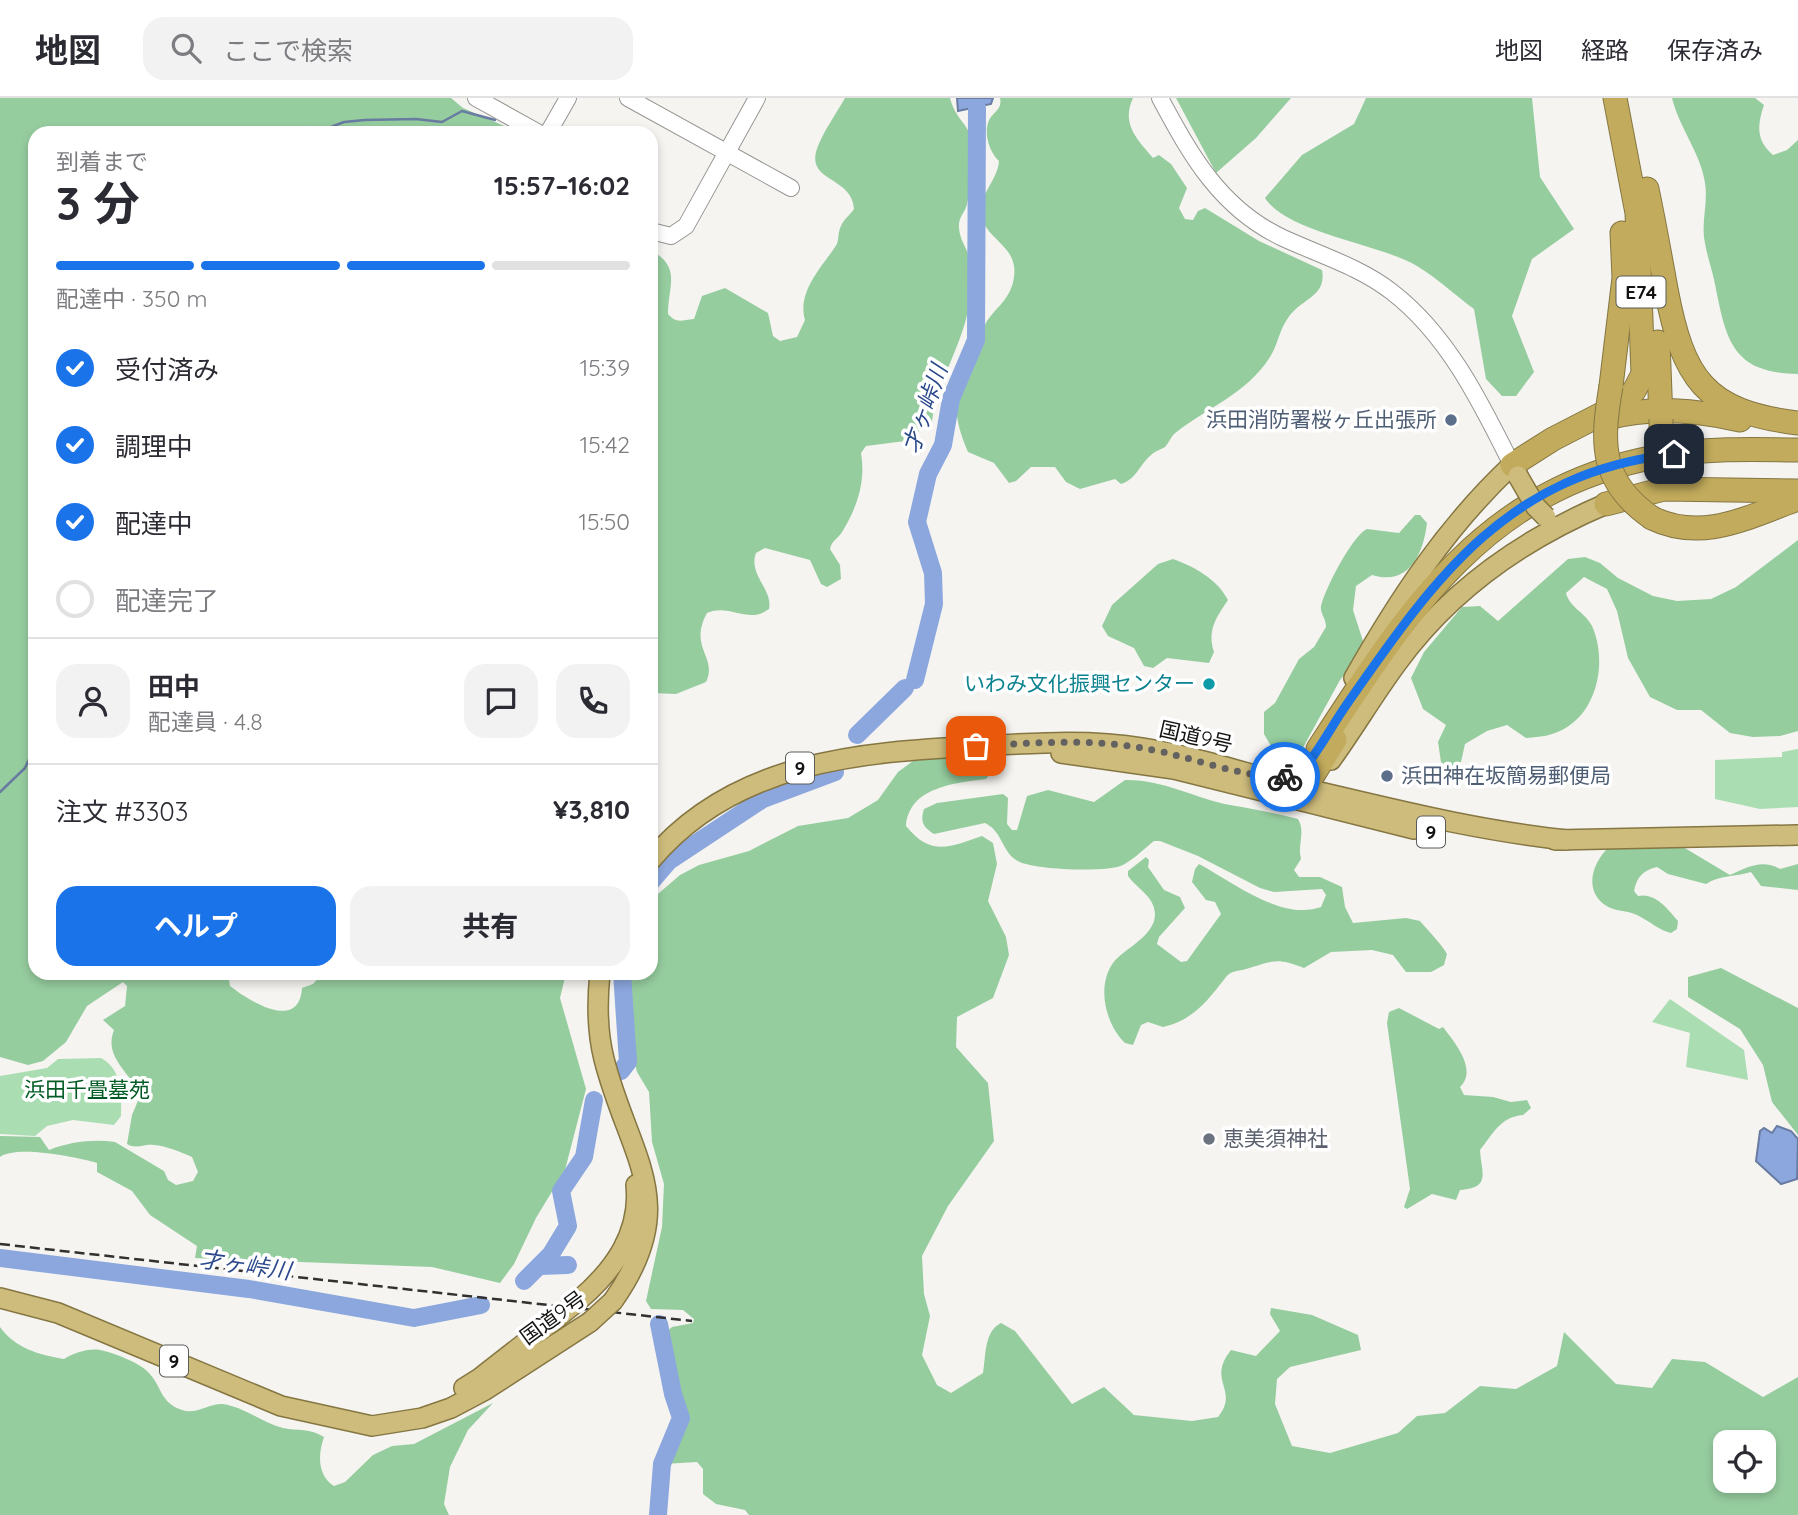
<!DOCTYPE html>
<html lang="ja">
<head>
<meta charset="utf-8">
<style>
  body { margin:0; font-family:Quicksand,"Noto Sans JP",sans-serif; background:#f2f2f3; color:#2b2b33; height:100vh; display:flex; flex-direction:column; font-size:26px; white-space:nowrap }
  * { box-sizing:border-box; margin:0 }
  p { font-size:23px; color:#7c7c81 }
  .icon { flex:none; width:38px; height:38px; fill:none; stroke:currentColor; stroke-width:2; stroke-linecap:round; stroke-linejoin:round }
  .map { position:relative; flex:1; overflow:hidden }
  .side { position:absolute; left:28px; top:28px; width:630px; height:854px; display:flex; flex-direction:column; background:#fff; border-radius:21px; box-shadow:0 4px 10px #0003 }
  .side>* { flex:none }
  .buttons { position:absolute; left:1713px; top:1332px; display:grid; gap:14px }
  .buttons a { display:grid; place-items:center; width:63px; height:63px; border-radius:14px; background:#fff; box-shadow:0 4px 10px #0003; font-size:35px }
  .pin { position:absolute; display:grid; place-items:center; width:60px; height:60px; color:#fff; margin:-30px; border-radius:14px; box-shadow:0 4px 10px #0006 }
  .courier { position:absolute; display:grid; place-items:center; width:70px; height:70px; margin:-35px; border:5px solid #1a73e8; border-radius:50%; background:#fff; color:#222; box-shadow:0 2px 9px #0007 }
  .summary em { font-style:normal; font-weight:700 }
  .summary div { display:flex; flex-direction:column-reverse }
  .summary { display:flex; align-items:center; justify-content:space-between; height:119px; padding:0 28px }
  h1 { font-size:46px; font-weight:700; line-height:52px }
  .bar { display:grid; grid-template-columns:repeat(4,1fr); gap:10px 7px; align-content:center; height:84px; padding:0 28px }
  .bar i { height:9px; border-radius:5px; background:#e1e1e2 }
  .bar .active { background:#1a73e8 }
  .bar p { grid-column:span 4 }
  .line { display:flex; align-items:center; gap:18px; padding:0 28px; border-top:2px solid #e1e1e2 }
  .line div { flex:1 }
  .round { display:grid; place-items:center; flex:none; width:74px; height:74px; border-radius:21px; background:#f2f2f3 }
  ol { padding:0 28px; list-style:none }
  li { display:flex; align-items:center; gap:21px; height:77px }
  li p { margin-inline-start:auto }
  li .icon { padding:7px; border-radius:50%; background:#1a73e8; color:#fff; stroke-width:4 }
  li:last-child { color:#7c7c81 }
  li i { width:38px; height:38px; border:4px solid #e1e1e2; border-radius:50% }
  .primary-button { display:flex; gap:14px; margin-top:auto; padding:14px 28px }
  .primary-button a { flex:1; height:80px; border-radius:21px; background:#1a73e8; color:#fff; font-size:28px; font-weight:700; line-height:80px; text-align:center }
  .primary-button a+a { background:#f2f2f3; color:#2b2b33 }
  header { display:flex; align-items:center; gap:42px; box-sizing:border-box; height:98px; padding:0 35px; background:#fff; border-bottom:2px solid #e1e1e2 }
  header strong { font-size:33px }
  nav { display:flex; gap:38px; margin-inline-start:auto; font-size:24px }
  .search { width:490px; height:63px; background:#f2f2f3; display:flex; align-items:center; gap:18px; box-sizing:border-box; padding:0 24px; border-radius:21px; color:#7c7c81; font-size:26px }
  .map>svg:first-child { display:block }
  .green { fill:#abddb2 }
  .forest { fill:#96cd9f; fill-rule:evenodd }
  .water { fill:#8ca7de; stroke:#687ba1; stroke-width:2 }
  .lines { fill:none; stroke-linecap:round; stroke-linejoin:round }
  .stream { stroke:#687ba1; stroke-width:2.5 }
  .river { stroke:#8ca7de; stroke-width:18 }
  .tertiary-casing { stroke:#959491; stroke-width:18 }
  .trunk-casing { stroke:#857642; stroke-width:22 }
  .motorway-casing { stroke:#857642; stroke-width:25 }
  .tertiary { stroke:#fff; stroke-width:16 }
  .trunk { stroke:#cebc7c; stroke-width:19 }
  .motorway { stroke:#c2ab5c; stroke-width:23 }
  .rail { stroke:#323130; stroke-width:2.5; stroke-dasharray:10 5; stroke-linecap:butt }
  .trunk-bridge-casing { stroke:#857642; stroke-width:22; stroke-linecap:butt }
  .motorway-bridge-casing { stroke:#857642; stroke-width:25; stroke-linecap:butt }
  .trunk-bridge { stroke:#cebc7c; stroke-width:19 }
  .motorway-bridge { stroke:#c2ab5c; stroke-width:23 }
  .done { stroke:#636260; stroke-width:7; stroke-dasharray:0 12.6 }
  .route { stroke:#1a73e8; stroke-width:9 }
  .service-dot { fill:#5c6f8a; stroke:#fff; stroke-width:2.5 }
  .culture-dot { fill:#0f9aa8; stroke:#fff; stroke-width:2.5 }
  .worship-dot { fill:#6b7280; stroke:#fff; stroke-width:2.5 }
  .labels { text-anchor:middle; stroke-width:7; stroke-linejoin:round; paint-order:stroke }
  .shield { fill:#fff; stroke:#5a5a59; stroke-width:2 }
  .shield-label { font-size:19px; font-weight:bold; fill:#141312 }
  .service-label { font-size:21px; fill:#4e5e75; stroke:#fff; text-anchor:end }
  .culture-label { font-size:21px; fill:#0d838f; stroke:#fff; text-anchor:end }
  .street-label { font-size:21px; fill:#141312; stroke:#fff }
  .park-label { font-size:21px; fill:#005a23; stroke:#fff }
  .worship-label { font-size:21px; fill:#5b616d; stroke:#fff; text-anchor:start }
  .water-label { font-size:23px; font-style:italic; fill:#2b498b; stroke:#fff }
</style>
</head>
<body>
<header>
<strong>地図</strong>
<div class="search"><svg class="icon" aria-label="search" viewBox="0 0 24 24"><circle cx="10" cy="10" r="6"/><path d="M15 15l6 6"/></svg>ここで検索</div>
<nav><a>地図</a><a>経路</a><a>保存済み</a></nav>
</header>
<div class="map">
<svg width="1798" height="1417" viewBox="0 0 1798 1417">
  <rect width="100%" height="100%" fill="#f5f4f1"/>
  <!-- green -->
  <g class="green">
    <path d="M1798 651V709L1760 711 1715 701V662L1782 659V654Z"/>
    <path d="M1670 901 1744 952 1748 982 1686 969 1690 935 1652 924Z"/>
    <path d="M101 960C122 971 122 997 121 1018L114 1027 73 1022 47 1028 35 1038 0 1036V978L47 970 58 961Z"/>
  </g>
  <!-- forest -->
  <g class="forest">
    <path d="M0 0H451L463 10 520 35H35V875H228L230 888C248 902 299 935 302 890L313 886 323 875H566L560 900 586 991 565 1072 536 1120 514 1166 500 1185 432 1169 195 1160 197 1148 150 1117 132 1093 97 1074V1065C76 1059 17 1047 0 1059V1038L40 1039 49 1052C69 1044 94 1041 115 1044L164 1073 168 1082 176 1087 193 1083 198 1074 192 1059C181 1054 166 1048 154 1047 144 1045 137 1052 127 1046L132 1017 140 998C131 974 103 960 114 932L103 922 125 908 127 888 123 884 87 908 66 944 43 963 28 967 0 959Z"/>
    <path d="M845 0H950C956 22 967 24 972 42 975 53 970 93 967 106 965 115 958 119 959 130 960 142 966 149 970 160 976 173 971 199 968 213 960 251 936 287 932 324L905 343 866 348 861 355C866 383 857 410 842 434 838 441 832 442 830 451L840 467 841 481 827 489 821 486 810 462 765 450 756 455C748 477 773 491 769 511 748 527 730 505 707 515 688 550 718 559 706 584L676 596 651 595V152C682 170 668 187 668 216 677 226 681 222 694 221L702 198 725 190 768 215 773 238 780 243 797 239 805 222C797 194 821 170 835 149 840 143 837 135 841 128 843 122 850 117 854 111 852 77 803 85 818 48 825 31 836 16 845 0Z"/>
    <path d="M1000 0H1133C1121 26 1137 41 1153 60L1159 57 1171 66 1187 90 1179 110 1185 121 1193 122 1198 113 1205 110 1259 143 1322 172C1327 199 1301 200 1288 220 1279 232 1278 247 1270 259 1247 296 1206 310 1174 336 1170 340 1169 345 1165 349 1160 352 1155 353 1151 357 1139 367 1137 381 1121 386L1115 381 1080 391 1066 384 1055 369H1031L1016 383 1009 385 994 365 968 354C947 304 957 294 981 249 985 241 982 231 987 223 995 211 1007 203 1012 188 1025 146 982 144 981 113 980 96 998 81 999 63 990 55 984 37 988 25 991 14 1003 13 1000 0Z"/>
    <path d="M1176 0H1291L1256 40 1216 75Z"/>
    <path d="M1366 0H1532L1540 79 1574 131 1532 161 1512 218 1534 274 1516 298H1502L1486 281 1474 211C1455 197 1437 180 1417 168 1380 146 1287 135 1265 100L1302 57 1354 26Z"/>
    <path d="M1672 0H1755L1764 7C1757 27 1756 43 1773 57L1787 52 1798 42V276C1732 275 1726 242 1715 186 1712 171 1706 155 1704 139 1702 121 1708 104 1705 85 1701 56 1679 29 1672 0Z"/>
    <path d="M1415 417H1420L1427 425C1423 458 1408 488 1372 477L1356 488 1353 512 1363 543 1356 563 1340 582 1299 657 1289 663 1279 662 1264 636V614L1275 605 1299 561 1314 549 1326 529C1326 520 1320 516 1321 508 1325 491 1352 438 1367 431L1399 435Z"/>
    <path d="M1798 442V633L1780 638 1753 639 1730 635 1701 612H1677L1650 599 1628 560 1617 513 1607 491 1584 479 1566 495C1570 510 1585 514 1592 528 1609 566 1596 623 1552 636 1544 639 1534 639 1526 640L1507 627 1487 633 1465 646 1461 664 1451 673 1441 664 1438 644 1446 627 1423 611 1411 580 1424 554 1462 509 1480 508 1498 523 1568 461 1585 459 1600 465 1618 480 1653 498 1677 503 1711 501 1736 489Z"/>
    <path d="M1173 461C1195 469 1217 481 1228 502 1216 520 1207 532 1214 554L1209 565 1167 560 1153 570 1144 568 1134 550 1108 538 1102 528 1112 507 1158 466Z"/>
    <path d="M946 659 985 664 993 672 986 681C955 685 909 689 906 728 931 759 950 749 982 738L993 745 997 766 988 803 1006 839 1009 857 993 900 957 919 956 949 988 985 994 1043 948 1108 922 1158 924 1196 930 1218 922 1257 937 1287 951 1295 983 1275C986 1258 984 1233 1001 1225L1015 1233 1072 1306 1104 1289 1134 1317 1192 1323 1218 1319C1240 1292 1206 1283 1231 1252L1256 1258 1280 1233 1270 1216 1271 1210 1312 1217 1358 1237 1361 1252 1290 1269 1277 1281 1275 1306 1292 1348 1330 1355 1398 1335 1417 1318 1445 1315 1480 1288 1516 1291 1557 1268 1564 1234 1616 1286 1652 1290 1672 1261 1705 1264 1763 1299 1798 1279V1417H749L745 1412 716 1406 703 1396V1371L697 1364 664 1366 685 1316 675 1293 664 1236 672 1229 693 1225 694 1221 683 1212 651 1211 646 1203 662 1129 664 1086 652 1044 649 994 637 974 630 945 626 886 628 875H651V802L680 777 699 767 749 753 798 728 848 720 878 702 898 674 913 663ZM1726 1344H1764V1382H1726Z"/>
    <path d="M1125 682C1162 681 1194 700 1230 707 1253 711 1275 715 1298 721 1306 734 1297 747 1301 761L1294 772 1299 779H1320L1342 789 1345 809 1353 825 1406 820 1420 823C1429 834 1440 844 1447 856L1444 867 1431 874H1406L1393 857 1372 852 1331 854 1304 870C1276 859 1273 863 1246 871 1239 873 1230 873 1226 879 1208 902 1194 922 1163 929L1148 924 1141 927 1133 947 1125 945C1106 927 1096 889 1113 865 1125 849 1164 835 1153 807 1149 796 1135 788 1128 778V773L1146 759 1149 762 1148 769 1164 792 1180 799 1185 810 1159 839 1157 846 1181 864 1187 863 1221 816 1215 804 1206 802 1192 784 1195 771 1199 766C1234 785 1282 823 1321 809L1326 797 1322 791 1274 794 1260 790 1198 758 1160 743H1154C1144 751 1134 761 1123 767 1109 775 1029 772 1016 762 1002 753 1002 733 985 725L934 736C923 729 920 724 924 711L937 705 1003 696 1008 700 1007 726 1012 732H1017L1027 698 1048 692 1094 704Z"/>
    <path d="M1609 749H1683L1730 777C1748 769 1762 761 1780 771L1798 766V792L1761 788 1751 774C1735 779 1720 777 1706 786L1668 776 1657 769C1644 772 1637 778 1634 793L1638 798C1655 794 1668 811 1678 823L1677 831 1671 835C1660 833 1648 822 1637 817 1627 812 1615 814 1605 807 1583 791 1593 764 1609 749Z"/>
    <path d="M1721 870 1798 910V1037L1772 1004 1763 967 1740 931 1688 899V879Z"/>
    <path d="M1399 910 1439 931 1443 929C1455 945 1478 972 1460 989L1464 997 1493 999 1511 1004 1527 1002 1531 1010 1523 1017C1500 1019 1493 1036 1480 1052 1481 1074 1492 1090 1460 1092L1456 1102 1432 1096 1407 1111 1404 1109 1410 1091 1387 925 1389 914Z"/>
    <path d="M0 1229C15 1250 39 1257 64 1261 74 1255 88 1250 100 1252 112 1254 140 1265 148 1274 162 1288 160 1305 182 1312 196 1317 209 1305 223 1306 244 1309 263 1325 283 1330 298 1333 310 1330 324 1339 318 1356 317 1377 334 1388L345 1384 373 1357 392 1348 414 1346 493 1305 468 1332 450 1369 444 1406 449 1417H0Z"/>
  </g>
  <!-- water -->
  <g class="water">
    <path d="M957 0H993L991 6 958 13Z"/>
    <path d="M1777 1028 1791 1033 1798 1041 1797 1081 1781 1086 1756 1063 1760 1033 1764 1030 1772 1035Z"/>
  </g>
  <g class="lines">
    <!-- stream -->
    <g class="stream">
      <path d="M305 35 310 29 318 34 344 24 365 22 416 21 442 24 462 13 495 22"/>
      <path d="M0 694 25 670 35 648"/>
    </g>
    <!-- river -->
    <g class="river">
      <path d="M915 582 934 506 933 475 917 424 928 376 943 347 951 301 976 242 977 10"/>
      <path d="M857 637 905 590"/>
      <path d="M651 784 669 763 763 701 835 674"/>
      <path d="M621 973 628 964 622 875"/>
      <path d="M0 1160 249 1191 414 1220 481 1207"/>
      <path d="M540 1168 568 1167"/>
      <path d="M524 1183 551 1156 568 1128 561 1093 584 1059 594 1002"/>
      <path d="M658 1417 662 1366 681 1320 673 1296 659 1226"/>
    </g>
    <!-- tertiary casing -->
    <g class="tertiary-casing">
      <g id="tertiary">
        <path d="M476 0 539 35"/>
        <path d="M628 0 791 90"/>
        <path d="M1160 0C1191 58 1221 111 1283 140 1320 157 1360 169 1392 194 1448 237 1481 305 1512 367"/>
        <path d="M548 35 568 0"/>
        <path d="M651 133 671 138 686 128 757 0"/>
      </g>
    </g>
    <!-- trunk casing -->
    <g class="trunk-casing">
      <g id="trunk">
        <path d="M1354 580C1398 502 1447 428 1512 367L1518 378"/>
        <path d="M1061 655 1174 671 1414 731"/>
        <path d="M1331 662C1354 630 1374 596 1397 565 1451 491 1523 441 1606 406"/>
        <path d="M1555 742 1798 737"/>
        <path d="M651 762C734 663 861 654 980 648 1035 645 1089 641 1143 650 1199 659 1253 678 1307 691 1397 712 1474 732 1566 742"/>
        <path d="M600 875C597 903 597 933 604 961 629 1060 683 1104 613 1203"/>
        <path d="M0 1200 58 1215 281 1308 372 1328 422 1320 451 1310 485 1292 590 1224"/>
        <path d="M579 1202C614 1172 641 1135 636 1087"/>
        <path d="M464 1290 480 1280 558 1219"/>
      </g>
    </g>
    <!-- motorway casing -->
    <g class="motorway-casing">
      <g id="motorway">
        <path d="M1647 91C1654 124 1660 158 1666 191 1683 280 1704 314 1798 325"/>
        <path d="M1658 244 1661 321"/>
        <path d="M1611 288 1624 180 1622 135"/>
        <path d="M1608 320C1652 308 1696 312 1740 322"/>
        <path d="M1512 367 1553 341 1623 305 1634 293 1643 276 1637 115 1615 0"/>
        <path d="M1606 406 1664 391 1798 393"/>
        <path d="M1652 420C1703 445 1750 418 1798 401"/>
        <path d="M1318 651C1407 514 1483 392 1655 359 1702 350 1751 351 1798 352"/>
        <path d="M1305 690 1335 642"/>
      </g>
    </g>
    <!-- tertiary -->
    <use href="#tertiary" class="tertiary"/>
    <!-- trunk -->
    <use href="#trunk" class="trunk"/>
    <!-- motorway -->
    <use href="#motorway" class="motorway"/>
    <!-- rail -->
    <path class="rail" d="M0 1146 692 1223"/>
    <!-- trunk-bridge casing -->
    <g class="trunk-bridge-casing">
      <g id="trunk-bridge">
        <path d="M1518 378 1536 409 1546 419"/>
        <path d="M558 1219 579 1202"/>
        <path d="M590 1224 613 1203"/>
      </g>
    </g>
    <!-- motorway-bridge casing -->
    <g class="motorway-bridge-casing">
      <g id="motorway-bridge">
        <path d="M1611 288C1601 346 1600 384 1652 420"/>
        <path d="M1661 321V379"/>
      </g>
    </g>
    <!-- trunk-bridge -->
    <use href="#trunk-bridge" class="trunk-bridge"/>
    <!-- motorway-bridge -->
    <use href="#motorway-bridge" class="motorway-bridge"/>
  </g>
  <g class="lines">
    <!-- done -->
    <path class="done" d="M976 648C1034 645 1091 640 1148 651 1188 658 1247 681 1285 679"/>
    <!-- route -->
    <path class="route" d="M1285 679 1306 668C1321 649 1333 626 1347 606 1435 480 1507 375 1674 356"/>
  </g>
  <!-- markers -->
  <g class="service-dot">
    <circle cx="1451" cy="322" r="7"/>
    <circle cx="1387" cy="678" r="7"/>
  </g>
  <circle class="culture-dot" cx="1209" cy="586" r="7"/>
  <circle class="worship-dot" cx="1209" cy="1041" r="7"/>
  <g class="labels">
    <!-- shield labels -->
    <g class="shield">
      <rect x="1616.5" y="178.5" width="49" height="31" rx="5"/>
      <rect x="786" y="654.5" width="28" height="31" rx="5"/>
      <rect x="1417" y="718.5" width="28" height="31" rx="5"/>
      <rect x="160" y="1247.5" width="28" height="31" rx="5"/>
    </g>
    <g class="shield-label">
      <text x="1641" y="201">E74</text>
      <text x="800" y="677">9</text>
      <text x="1431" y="741">9</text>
      <text x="174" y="1270">9</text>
    </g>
    <!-- service labels -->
    <g class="service-label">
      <text x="1437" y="329">浜田消防署桜ヶ丘出張所</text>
      <text x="1401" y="685" text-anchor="start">浜田神在坂簡易郵便局</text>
    </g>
    <!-- culture labels -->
    <g class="culture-label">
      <text x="1195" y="593">いわみ文化振興センター</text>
    </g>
    <!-- street labels -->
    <g class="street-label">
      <text transform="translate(1196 639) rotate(13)" y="7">国道9号</text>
      <text transform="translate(553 1220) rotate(-36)" y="7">国道9号</text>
    </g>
    <!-- park labels -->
    <g class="park-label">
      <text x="87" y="999">浜田千畳墓苑</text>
    </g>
    <!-- worship labels -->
    <g class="worship-label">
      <text x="1223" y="1048">恵美須神社</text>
    </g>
    <!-- water labels -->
    <g class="water-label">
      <text transform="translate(925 311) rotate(-71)" y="8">才ヶ峠川</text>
      <text transform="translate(245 1167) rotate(8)" y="8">才ヶ峠川</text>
    </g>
  </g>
</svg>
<div class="buttons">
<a><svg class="icon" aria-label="locate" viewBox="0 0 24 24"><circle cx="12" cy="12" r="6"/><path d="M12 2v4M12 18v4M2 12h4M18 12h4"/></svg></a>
</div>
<div class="pin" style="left:976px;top:648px;background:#ea580c"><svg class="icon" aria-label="bag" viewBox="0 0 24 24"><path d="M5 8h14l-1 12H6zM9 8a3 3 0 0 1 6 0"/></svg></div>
<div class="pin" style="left:1674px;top:356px;background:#1f2937"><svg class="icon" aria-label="home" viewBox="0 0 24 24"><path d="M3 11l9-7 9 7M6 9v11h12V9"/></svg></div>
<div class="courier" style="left:1285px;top:679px"><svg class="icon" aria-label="bike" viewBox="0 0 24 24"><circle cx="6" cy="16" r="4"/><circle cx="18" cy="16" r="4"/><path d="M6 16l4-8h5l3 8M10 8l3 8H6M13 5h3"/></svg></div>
<section class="side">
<div class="summary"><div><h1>3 分</h1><p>到着まで</p></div><em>15:57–16:02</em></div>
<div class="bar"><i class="active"></i><i class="active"></i><i class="active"></i><i></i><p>配達中 · 350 m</p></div>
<ol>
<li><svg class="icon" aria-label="check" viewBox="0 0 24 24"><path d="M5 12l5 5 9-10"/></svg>受付済み<p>15:39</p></li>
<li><svg class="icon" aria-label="check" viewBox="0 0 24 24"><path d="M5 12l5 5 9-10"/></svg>調理中<p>15:42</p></li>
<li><svg class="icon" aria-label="check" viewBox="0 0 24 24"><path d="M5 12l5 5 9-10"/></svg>配達中<p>15:50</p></li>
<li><i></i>配達完了</li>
</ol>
<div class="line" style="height:126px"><a class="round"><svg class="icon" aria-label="person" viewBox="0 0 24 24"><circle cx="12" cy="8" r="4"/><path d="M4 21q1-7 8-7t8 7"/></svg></a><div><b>田中</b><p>配達員 · 4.8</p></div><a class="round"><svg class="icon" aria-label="chat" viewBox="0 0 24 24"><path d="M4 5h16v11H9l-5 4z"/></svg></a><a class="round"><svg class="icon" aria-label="phone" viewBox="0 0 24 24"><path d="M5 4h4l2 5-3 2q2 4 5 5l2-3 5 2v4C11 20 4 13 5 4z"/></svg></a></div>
<div class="line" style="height:91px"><div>注文 #3303</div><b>¥3,810</b></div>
<div class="primary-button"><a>ヘルプ</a><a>共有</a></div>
</section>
</div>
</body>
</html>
